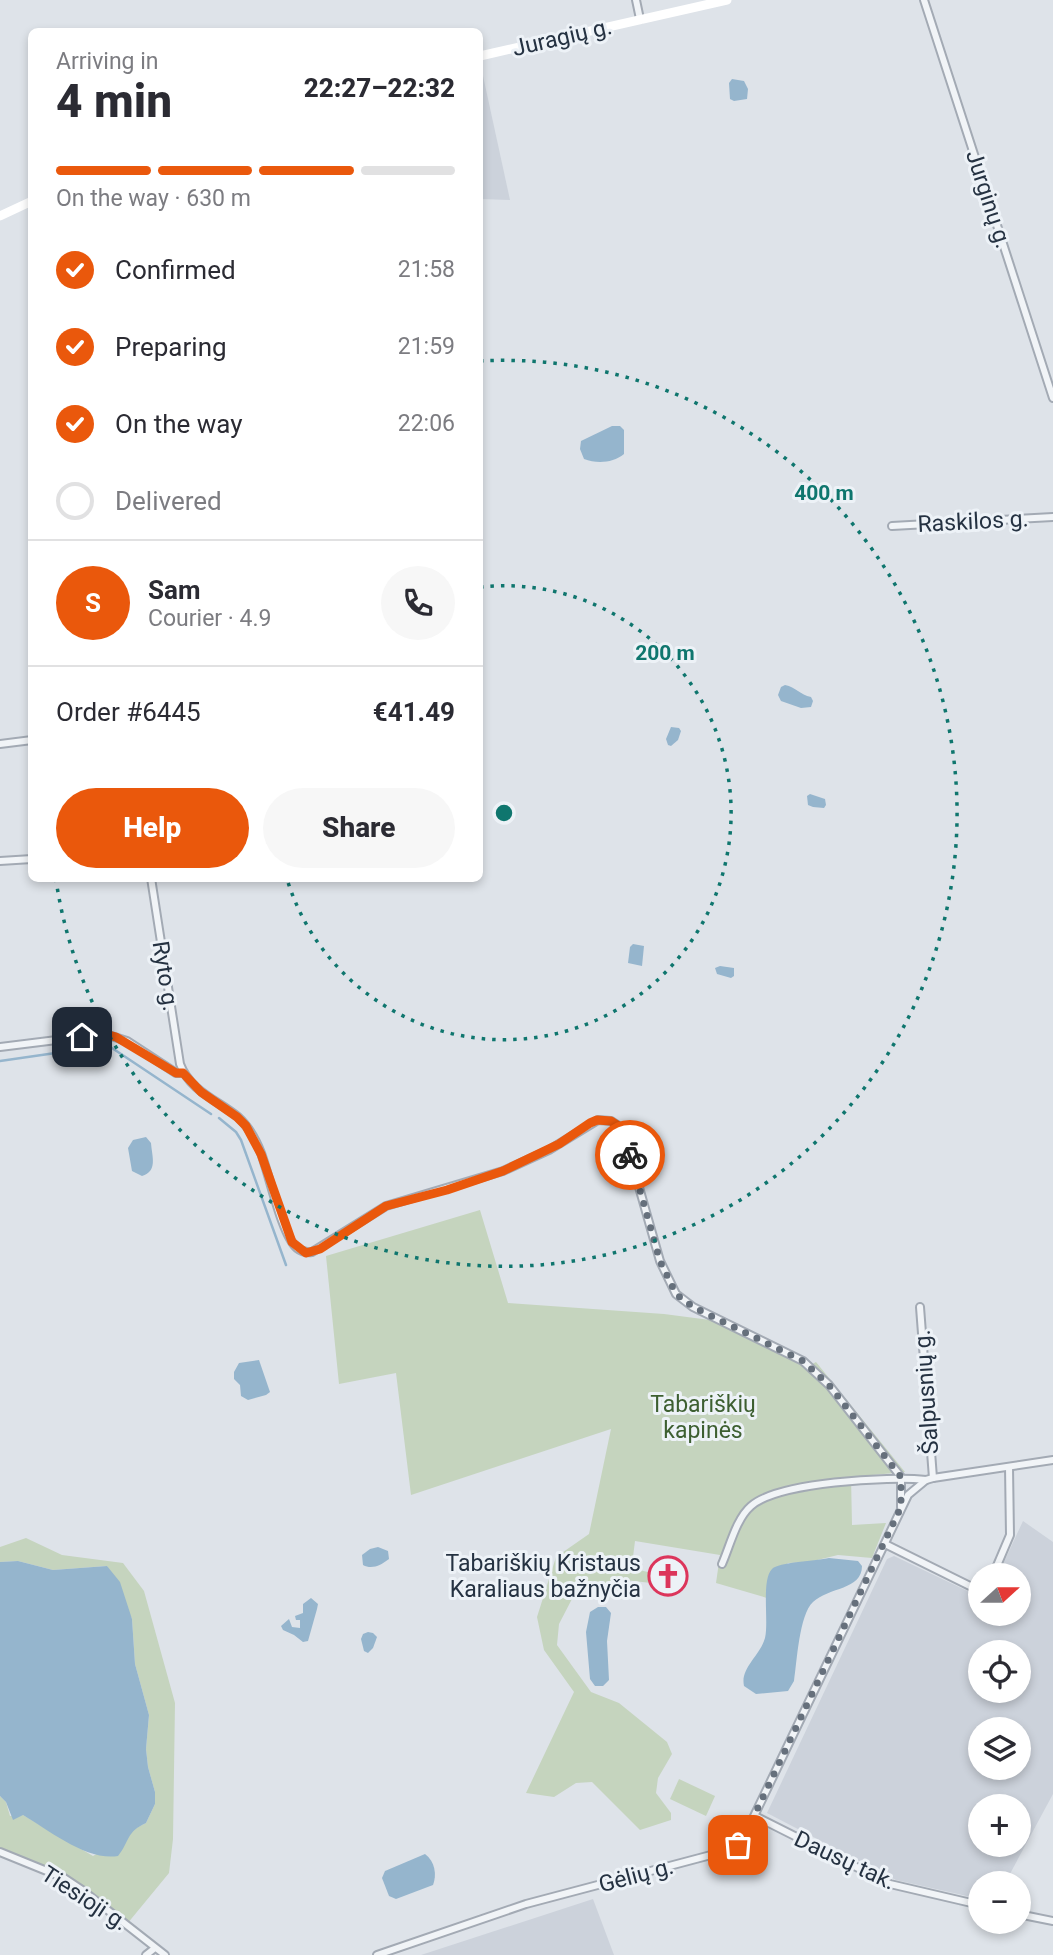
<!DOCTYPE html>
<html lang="en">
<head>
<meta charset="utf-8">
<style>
  body { margin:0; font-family:Roboto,sans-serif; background:#f7f7f7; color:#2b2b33; height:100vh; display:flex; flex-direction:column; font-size:26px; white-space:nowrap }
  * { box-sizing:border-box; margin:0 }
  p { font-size:23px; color:#7c7c81 }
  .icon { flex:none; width:38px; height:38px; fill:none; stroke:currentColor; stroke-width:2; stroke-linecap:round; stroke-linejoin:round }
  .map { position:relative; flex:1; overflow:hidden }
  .panel { position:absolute; left:28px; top:28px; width:455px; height:854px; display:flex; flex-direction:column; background:#fff; border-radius:10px; box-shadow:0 4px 10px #0003 }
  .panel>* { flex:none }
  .needle { width:46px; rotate:69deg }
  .controls { position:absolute; left:968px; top:1563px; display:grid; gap:14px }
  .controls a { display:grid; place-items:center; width:63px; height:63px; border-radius:50%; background:#fff; box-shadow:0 4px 10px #0003; font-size:35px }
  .pin { position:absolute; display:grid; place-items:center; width:60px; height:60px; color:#fff; margin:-30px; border-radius:14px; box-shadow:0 4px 10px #0006 }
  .courier { position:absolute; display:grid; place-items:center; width:70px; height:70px; margin:-35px; border:5px solid #ea580c; border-radius:50%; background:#fff; color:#222; box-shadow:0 2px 9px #0007 }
  .headline em { font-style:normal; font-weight:800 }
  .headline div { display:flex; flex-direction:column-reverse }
  .headline { display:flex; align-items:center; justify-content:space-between; height:119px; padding:0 28px }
  h1 { font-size:46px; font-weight:800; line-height:52px }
  .bar { display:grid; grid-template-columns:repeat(4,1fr); gap:10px 7px; align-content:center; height:84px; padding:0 28px }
  .bar i { height:9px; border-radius:5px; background:#e1e1e2 }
  .bar .current { background:#ea580c }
  .bar p { grid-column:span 4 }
  .line { display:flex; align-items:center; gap:18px; padding:0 28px; border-top:2px solid #e1e1e2 }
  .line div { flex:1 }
  .round { display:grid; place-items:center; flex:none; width:74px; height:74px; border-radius:37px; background:#f7f7f7 }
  ol { padding:0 28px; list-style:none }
  li { display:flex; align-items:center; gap:21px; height:77px }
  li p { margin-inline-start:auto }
  li .icon { padding:7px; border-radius:50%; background:#ea580c; color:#fff; stroke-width:4 }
  li:last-child { color:#7c7c81 }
  li i { width:38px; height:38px; border:4px solid #e1e1e2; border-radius:50% }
  .cta { display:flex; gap:14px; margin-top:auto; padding:14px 28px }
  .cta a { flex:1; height:80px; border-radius:42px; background:#ea580c; color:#fff; font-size:28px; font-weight:800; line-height:80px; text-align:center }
  .cta a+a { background:#f7f7f7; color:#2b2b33 }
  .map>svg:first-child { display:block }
  .built { fill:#ccd2db; fill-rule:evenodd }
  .green { fill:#c5d4be }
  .water { fill:#95b5cd }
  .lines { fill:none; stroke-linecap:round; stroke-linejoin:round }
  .stream { stroke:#95b5cd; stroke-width:2.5 }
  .minor-casing { stroke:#a3aab4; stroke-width:10 }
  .minor { stroke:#f1f4f7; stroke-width:6 }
  .secondary { stroke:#fff; stroke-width:9 }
  .done { stroke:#66707c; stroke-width:7; stroke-dasharray:0 12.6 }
  .route { stroke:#ea580c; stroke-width:9 }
  .ring { fill:none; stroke:#0f766e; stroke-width:3.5; stroke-dasharray:3.5 7 }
  .labels { text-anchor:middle; stroke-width:6; stroke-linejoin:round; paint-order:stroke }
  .street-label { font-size:23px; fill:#253242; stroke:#edf2f7 }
  .park-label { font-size:23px; fill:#3d5f31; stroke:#edf2f7 }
  .poi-label { font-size:23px; fill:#253242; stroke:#edf2f7; text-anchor:end }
  .centre { fill:#0f766e; stroke:#edf2f7; stroke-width:3.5 }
  .ring-label { font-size:21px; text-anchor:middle; font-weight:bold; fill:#0f766e; stroke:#edf2f7; stroke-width:6; stroke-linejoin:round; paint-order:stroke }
</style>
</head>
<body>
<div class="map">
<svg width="1053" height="1955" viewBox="0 0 1053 1955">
  <rect width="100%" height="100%" fill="#dee3e9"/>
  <!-- built -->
  <g class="built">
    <path d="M480 62 510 200 480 199Z"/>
    <path d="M1023 1521 1053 1542V1794L1005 1883H980V1899L896 1880 767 1813 887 1559 894 1556 980 1597V1614H1018V1575H998ZM980 1652H1018V1690H980ZM980 1729H1018V1768H980ZM980 1806H1018V1844H980Z"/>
    <path d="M593 1899 614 1955H421Z"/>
  </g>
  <!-- green -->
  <g class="green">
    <path d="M480 1210 508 1303 664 1314 710 1320 807 1367 816 1362 905 1472 851 1477 852 1525 886 1523 872 1558 838 1555 809 1562 788 1563 767 1585V1598L716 1583 720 1555 635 1541 632 1565 635 1569 652 1573 651 1583 625 1580 573 1597 559 1624 557 1645 591 1692 619 1703 667 1742 672 1754 658 1778 656 1793 671 1813V1820L640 1830 592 1782 576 1783 554 1797 526 1793 574 1692 544 1650 537 1617 556 1557 589 1534 611 1429 411 1495 396 1373 339 1384 326 1256Z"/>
    <path d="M26 1538 62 1555 123 1563 144 1591 175 1703 173 1839 169 1873 127 1924 58 1875 0 1852V1796L6 1802 10 1816 23 1815 93 1856 127 1837 134 1829 146 1823 155 1804V1792L148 1767 146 1749 149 1715 135 1664 132 1619 107 1566 53 1570 18 1561 0 1562V1547Z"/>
    <path d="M679 1779 715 1796 706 1816 670 1799Z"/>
  </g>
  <!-- water -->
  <g class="water">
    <path d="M732 79 744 81 748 89 747 99 734 101 730 99 729 83Z"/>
    <path d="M612 426H620L624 430V454C613 463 597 464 584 459L580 449 581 441Z"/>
    <path d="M785 685C796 687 800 695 811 697L813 701 811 707 801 708 781 701 778 695 781 687Z"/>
    <path d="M671 727 679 728 681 731 678 740 671 746 668 745 666 739Z"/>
    <path d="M810 794 825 799 826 805 824 808 813 807 808 805 807 796Z"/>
    <path d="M633 944 644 946 642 966 628 963 630 947Z"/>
    <path d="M720 966 734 968V976L731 978 717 974 715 968Z"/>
    <path d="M146 1137 151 1143C152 1157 158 1171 142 1176L132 1171 128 1148 133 1140Z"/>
    <path d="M259 1360 270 1392 266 1395 248 1400 241 1396 240 1385 234 1379V1372L239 1363Z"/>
    <path d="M378 1547 388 1551 389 1559C381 1565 372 1570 363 1565L362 1555 370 1549Z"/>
    <path d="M829 1558 858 1561 862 1566C862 1590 829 1587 813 1602 799 1615 797 1662 794 1681L788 1691 756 1694 744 1686C740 1668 760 1656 765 1638 769 1621 761 1580 772 1569 778 1562 817 1561 829 1558Z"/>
    <path d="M18 1561 53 1570 107 1566 120 1582 132 1619 135 1664 149 1715 146 1749 148 1767 155 1792V1804L146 1823C126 1832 130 1841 118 1856 87 1861 50 1831 23 1815L13 1820 6 1802 0 1796V1562Z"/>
    <path d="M311 1598 318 1604 317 1609 308 1641 303 1642 294 1635 283 1630 281 1626 289 1619 292 1627 300 1628V1620H296L295 1616 303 1613V1604Z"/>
    <path d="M598 1607H606L611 1613 607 1641 609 1680 603 1686H595L590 1679 586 1632 590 1612Z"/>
    <path d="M368 1632 373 1633 377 1637 373 1648 368 1653 364 1651 361 1639 363 1634Z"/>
    <path d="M425 1854C435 1861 437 1875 433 1885L396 1899 389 1896 382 1878 385 1871Z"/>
  </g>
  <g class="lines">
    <!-- stream -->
    <g class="stream">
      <path d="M0 1061 104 1046 112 1048 211 1114"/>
      <path d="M219 1118 236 1132 241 1140 286 1265"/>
    </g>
    <!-- minor casing -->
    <g class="minor-casing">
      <g id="minor">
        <path d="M636 0 640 19"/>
        <path d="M924 0 1053 398"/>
        <path d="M892 526 1053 517"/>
        <path d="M0 744 32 740"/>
        <path d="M0 861 32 859"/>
        <path d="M151 878 180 1064C190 1091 217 1100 238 1117 249 1127 256 1140 261 1153 269 1174 282 1236 297 1248 302 1252 306 1253 312 1252L386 1206 503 1171 549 1150 598 1120 611 1121 617 1125 627 1145 660 1261 676 1294 693 1307 803 1361 829 1385 901 1477V1507"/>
        <path d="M0 1047 105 1034 127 1041 176 1073H183"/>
        <path d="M920 1307 933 1478"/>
        <path d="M885 1544 980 1591"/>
        <path d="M722 1564C730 1546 736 1519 751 1506 778 1482 889 1476 926 1480"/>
        <path d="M993 1575 1010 1535 1009 1467"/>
        <path d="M755 1816 890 1884 980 1905"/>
        <path d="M0 1852 64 1878 82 1890 165 1955"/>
        <path d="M1018 1914 1053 1921"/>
        <path d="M146 1955 155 1948"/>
        <path d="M377 1955 526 1904 726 1851 738 1845 744 1837 908 1495 926 1480 933 1478 1053 1460"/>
      </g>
    </g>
    <!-- minor -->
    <use href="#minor" class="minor"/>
    <!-- secondary -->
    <g class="secondary">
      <path d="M480 56 727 0"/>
      <path d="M0 216 32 201"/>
    </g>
  </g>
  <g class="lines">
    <!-- done -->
    <path class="done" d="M630 1155 660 1261 676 1294 693 1307 803 1361 829 1385 901 1477V1507L744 1837 738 1845"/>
    <!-- route -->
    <path class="route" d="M82 1037 105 1034 116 1037 176 1073H183L201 1092 237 1117 246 1126 261 1154 292 1242 306 1253 320 1249 386 1206 447 1190 503 1171 559 1144 590 1123 597 1120 611 1121 617 1125 630 1155"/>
  </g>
  <!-- distance rings -->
  <g class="ring">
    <path d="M480 587A227 227 0 1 1 287 879"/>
    <path d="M480 361A453 453 0 1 1 56 880"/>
  </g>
  <!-- icons -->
  <defs>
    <g id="church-ring" transform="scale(2.0125)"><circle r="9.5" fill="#edf2f7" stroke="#dc355b" stroke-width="1.5"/><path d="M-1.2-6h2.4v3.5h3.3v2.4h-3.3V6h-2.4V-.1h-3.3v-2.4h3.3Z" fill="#dc355b"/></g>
  </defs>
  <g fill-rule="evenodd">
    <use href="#church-ring" x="668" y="1576"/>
  </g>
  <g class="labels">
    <!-- street labels -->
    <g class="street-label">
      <text transform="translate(562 37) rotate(-13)" y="8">Juragių g.</text>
      <text transform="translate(989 199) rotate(72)" y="8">Jurginų g.</text>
      <text transform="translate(973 521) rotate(-3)" y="8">Raskilos g.</text>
      <text transform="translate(166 976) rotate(81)" y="8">Ryto g.</text>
      <text transform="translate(926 1392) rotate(-94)" y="8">Šalpusnių g.</text>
      <text transform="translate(845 1860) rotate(25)" y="8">Dausų tak.</text>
      <text transform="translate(636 1875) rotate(-15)" y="8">Gėlių g.</text>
      <text transform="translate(85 1898) rotate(33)" y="8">Tiesioji g.</text>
    </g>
    <!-- park labels -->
    <g class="park-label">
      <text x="703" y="1412">Tabariškių<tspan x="703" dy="26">kapinės</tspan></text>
    </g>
    <!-- poi labels -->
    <g class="poi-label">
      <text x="641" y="1571">Tabariškių Kristaus<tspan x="641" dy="26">Karaliaus bažnyčia</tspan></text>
    </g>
  </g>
  <circle cx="504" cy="813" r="10" class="centre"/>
  <g class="ring-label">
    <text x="824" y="500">400 m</text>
    <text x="665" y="660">200 m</text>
  </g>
</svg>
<div class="controls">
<a><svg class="needle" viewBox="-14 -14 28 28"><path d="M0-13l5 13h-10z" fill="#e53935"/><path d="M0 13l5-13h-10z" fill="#7c7c81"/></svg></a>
<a><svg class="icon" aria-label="locate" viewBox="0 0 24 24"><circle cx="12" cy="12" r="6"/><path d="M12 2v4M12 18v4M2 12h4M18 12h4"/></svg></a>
<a><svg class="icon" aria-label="layers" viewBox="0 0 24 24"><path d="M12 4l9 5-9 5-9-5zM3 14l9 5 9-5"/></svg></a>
<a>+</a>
<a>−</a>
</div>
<div class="pin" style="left:738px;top:1845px;background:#ea580c"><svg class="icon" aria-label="bag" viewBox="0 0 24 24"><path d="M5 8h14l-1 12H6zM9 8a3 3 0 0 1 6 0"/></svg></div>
<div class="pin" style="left:82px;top:1037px;background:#1f2937"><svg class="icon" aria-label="home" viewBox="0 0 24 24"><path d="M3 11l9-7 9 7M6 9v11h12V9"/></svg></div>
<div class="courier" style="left:630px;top:1155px"><svg class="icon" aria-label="bike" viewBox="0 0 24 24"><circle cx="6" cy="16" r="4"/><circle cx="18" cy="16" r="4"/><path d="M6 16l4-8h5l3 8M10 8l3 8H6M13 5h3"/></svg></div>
<section class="panel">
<div class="headline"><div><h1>4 min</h1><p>Arriving in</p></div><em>22:27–22:32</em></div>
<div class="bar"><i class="current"></i><i class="current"></i><i class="current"></i><i></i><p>On the way · 630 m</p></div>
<ol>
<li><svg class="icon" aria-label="check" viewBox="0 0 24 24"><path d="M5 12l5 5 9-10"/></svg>Confirmed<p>21:58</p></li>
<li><svg class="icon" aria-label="check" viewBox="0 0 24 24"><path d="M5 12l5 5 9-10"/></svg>Preparing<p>21:59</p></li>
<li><svg class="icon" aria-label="check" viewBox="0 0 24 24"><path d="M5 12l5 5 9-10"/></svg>On the way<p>22:06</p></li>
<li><i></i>Delivered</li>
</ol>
<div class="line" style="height:126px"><b class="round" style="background:#ea580c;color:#fff">S</b><div><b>Sam</b><p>Courier · 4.9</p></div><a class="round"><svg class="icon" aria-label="phone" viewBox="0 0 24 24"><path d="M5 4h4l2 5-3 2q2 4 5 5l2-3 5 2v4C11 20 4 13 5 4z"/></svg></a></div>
<div class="line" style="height:91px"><div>Order #6445</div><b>€41.49</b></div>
<div class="cta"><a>Help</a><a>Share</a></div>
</section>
</div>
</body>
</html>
